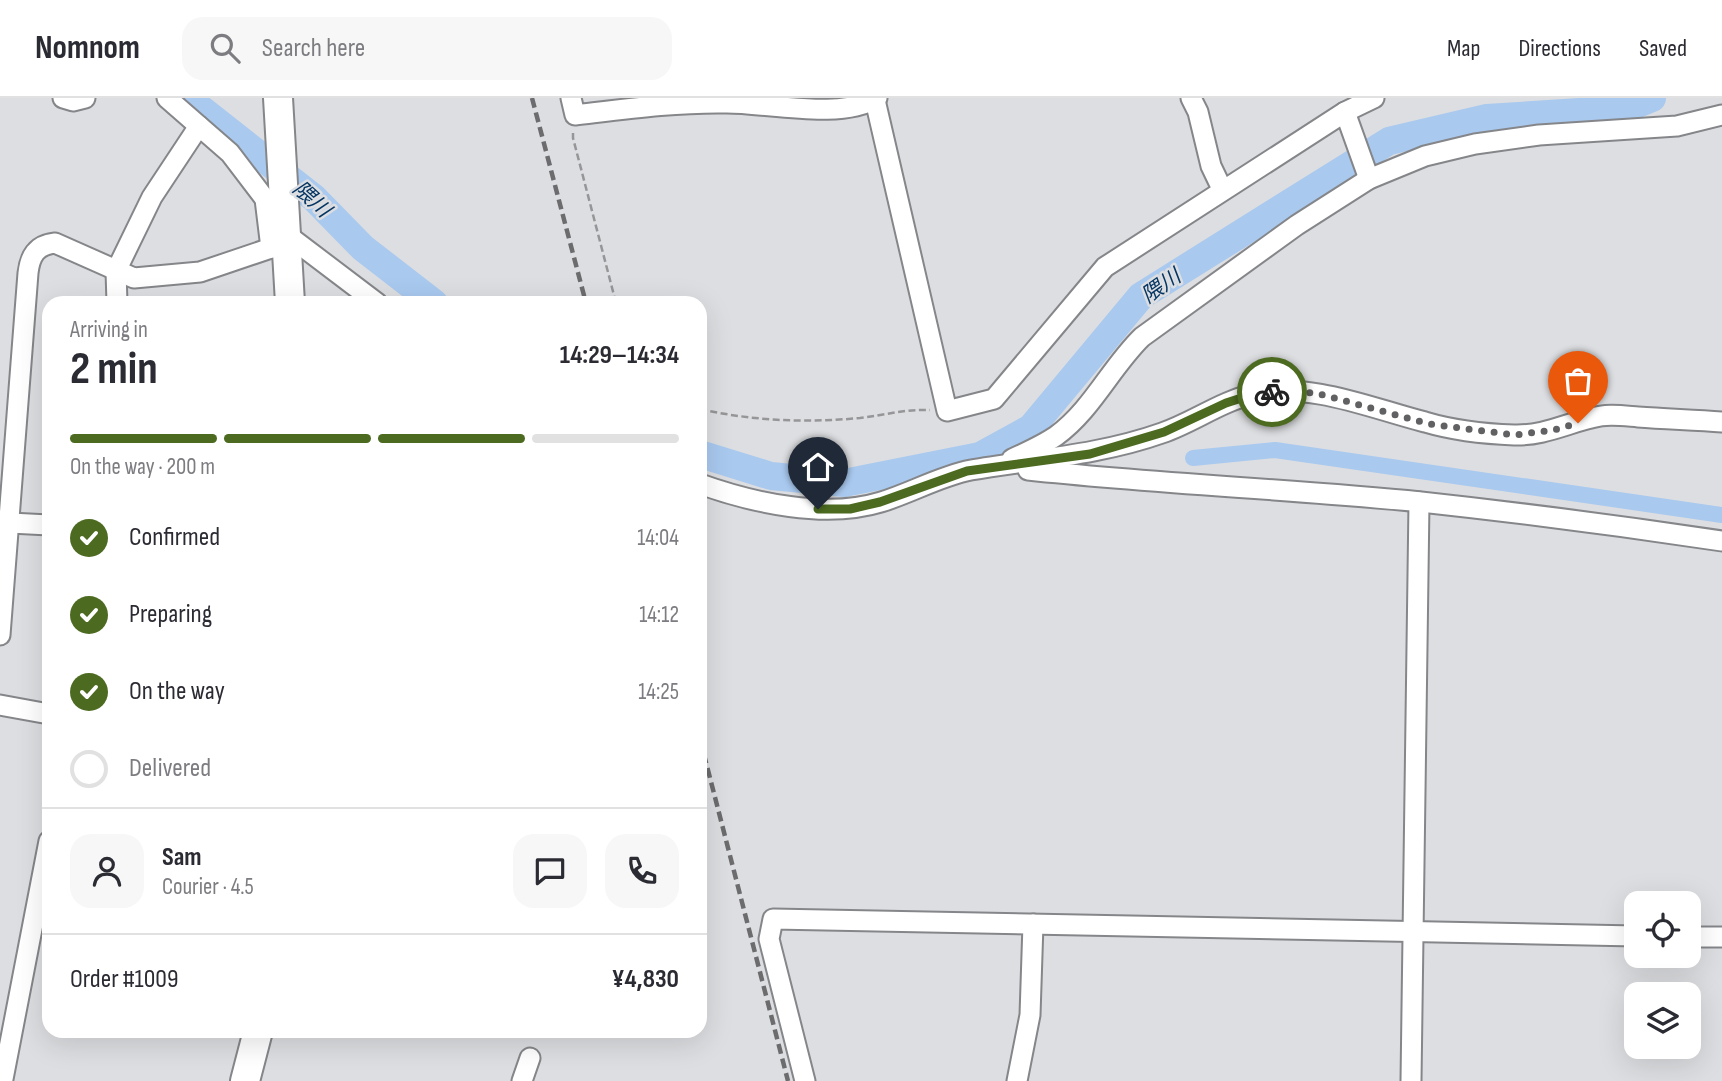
<!DOCTYPE html>
<html lang="en">
<head>
<meta charset="utf-8">
<style>
  body { margin:0; font-family:"Sofia Sans Condensed","Noto Sans JP",sans-serif; background:#f7f7f7; color:#2b2b33; height:100vh; display:flex; flex-direction:column; font-size:26px; white-space:nowrap }
  * { box-sizing:border-box; margin:0 }
  p { font-size:23px; color:#7c7c81 }
  .icon { flex:none; width:38px; height:38px; fill:none; stroke:currentColor; stroke-width:2; stroke-linecap:round; stroke-linejoin:round }
  .map { position:relative; flex:1; overflow:hidden }
  .sheet { position:absolute; left:42px; top:198px; width:665px; height:742px; display:flex; flex-direction:column; background:#fff; border-radius:21px; box-shadow:0 7px 28px #0002 }
  .sheet>* { flex:none }
  .buttons { position:absolute; left:1624px; top:793px; display:grid; gap:14px }
  .buttons a { display:grid; place-items:center; width:77px; height:77px; border-radius:14px; background:#fff; box-shadow:0 7px 28px #0002; font-size:35px }
  .pin { position:absolute; display:grid; place-items:center; width:60px; height:60px; color:#fff; margin:-72px -30px; border-radius:50% 50% 50% 0; rotate:-45deg; box-shadow:0 0 7px #0007 }
  .pin .icon { rotate:45deg }
  .courier { position:absolute; display:grid; place-items:center; width:70px; height:70px; margin:-35px; border:5px solid #4c6b20; border-radius:50%; background:#fff; color:#222; box-shadow:0 2px 9px #0007 }
  .head em { font-style:normal; font-weight:700 }
  .head div { display:flex; flex-direction:column-reverse }
  .head { display:flex; align-items:center; justify-content:space-between; height:119px; padding:0 28px }
  h1 { font-size:46px; font-weight:700; line-height:52px }
  .bar { display:grid; grid-template-columns:repeat(4,1fr); gap:10px 7px; align-content:center; height:84px; padding:0 28px }
  .bar i { height:9px; border-radius:5px; background:#e1e1e2 }
  .bar .active { background:#4c6b20 }
  .bar p { grid-column:span 4 }
  .line { display:flex; align-items:center; gap:18px; padding:0 28px; border-top:2px solid #e1e1e2 }
  .line div { flex:1 }
  .round { display:grid; place-items:center; flex:none; width:74px; height:74px; border-radius:21px; background:#f7f7f7 }
  ol { padding:0 28px; list-style:none }
  li { display:flex; align-items:center; gap:21px; height:77px }
  li p { margin-inline-start:auto }
  li .icon { padding:7px; border-radius:50%; background:#4c6b20; color:#fff; stroke-width:4 }
  li:last-child { color:#7c7c81 }
  li i { width:38px; height:38px; border:4px solid #e1e1e2; border-radius:50% }
  header { display:flex; align-items:center; gap:42px; box-sizing:border-box; height:98px; padding:0 35px; background:#fff; border-bottom:2px solid #e1e1e2 }
  header strong { font-size:33px }
  nav { display:flex; gap:38px; margin-inline-start:auto; font-size:24px }
  .search { width:490px; height:63px; background:#f7f7f7; display:flex; align-items:center; gap:18px; box-sizing:border-box; padding:0 24px; border-radius:21px; color:#7c7c81; font-size:26px }
  .map>svg:first-child { display:block }
  .lines { fill:none; stroke-linecap:round; stroke-linejoin:round }
  .canal { stroke:#a9c9ef; stroke-width:16 }
  .river { stroke:#a9c9ef; stroke-width:28 }
  .minor-casing { stroke:#858689; stroke-width:23 }
  .highway-casing { stroke:#858689; stroke-width:32 }
  .path { stroke:#969698; stroke-width:2.5; stroke-dasharray:7 3.5; stroke-linecap:butt }
  .minor { stroke:#fff; stroke-width:19 }
  .highway { stroke:#fff; stroke-width:28 }
  .rail { stroke:#6c6c6e; stroke-width:4.5; stroke-dasharray:10 5; stroke-linecap:butt }
  .done { stroke:#616163; stroke-width:7; stroke-dasharray:0 12.6 }
  .route { stroke:#4c6b20; stroke-width:9 }
  .labels { text-anchor:middle; stroke-width:5; stroke-linejoin:round; paint-order:stroke }
  .water-label { font-size:21px; font-style:italic; fill:#053563; stroke:#dddee1 }
</style>
</head>
<body>
<header>
<strong>Nomnom</strong>
<div class="search"><svg class="icon" aria-label="search" viewBox="0 0 24 24"><circle cx="10" cy="10" r="6"/><path d="M15 15l6 6"/></svg>Search here</div>
<nav><a>Map</a><a>Directions</a><a>Saved</a></nav>
</header>
<div class="map">
<svg width="1722" height="983" viewBox="0 0 1722 983">
  <rect width="100%" height="100%" fill="#dddee1"/>
  <g class="lines">
    <!-- canal -->
    <path class="canal" d="M1193 360 1275 352 1722 417"/>
    <!-- river -->
    <g class="river">
      <path d="M187 0 314 100 363 150 434 205"/>
      <path d="M700 356 771 378 844 385 980 358 1031 330 1141 198 1389 43 1487 20 1625 11 1652 0"/>
    </g>
    <!-- minor casing -->
    <g class="minor-casing">
      <g id="minor">
        <path d="M63 0 73 3 85 0"/>
        <path d="M167 0 230 55 265 101 271 150"/>
        <path d="M571 0 575 17C626 11 676 4 727 5 769 5 840 22 877 0"/>
        <path d="M1191 0 1198 14 1211 68 1222 91"/>
        <path d="M875 2 947 313 994 301 1105 169 1345 14 1374 0"/>
        <path d="M1345 14 1369 81"/>
        <path d="M286 136 377 205"/>
        <path d="M117 205 116 173 152 99 199 28"/>
        <path d="M1012 361C1027 354 1043 347 1056 338 1092 312 1111 269 1142 239L1297 127 1369 81 1425 58 1475 46 1539 37 1677 28 1722 17"/>
        <path d="M1028 372C1159 386 1290 391 1421 404 1522 415 1622 428 1722 443"/>
        <path d="M700 386C753 405 826 421 881 404 911 395 940 378 971 372 1035 361 1100 357 1162 335 1194 324 1221 303 1254 296 1311 284 1370 310 1425 324 1452 332 1485 336 1514 337 1546 338 1571 323 1601 318 1612 316 1626 318 1638 319 1666 321 1694 322 1722 324"/>
        <path d="M10 425 49 427"/>
        <path d="M0 537 28 175C30 158 36 147 55 145L134 180 200 174 271 150 287 148"/>
        <path d="M0 607 49 616"/>
        <path d="M1689 839H1722"/>
        <path d="M3 981 49 743"/>
        <path d="M522 983 530 960"/>
        <path d="M805 983 769 841 773 821 1636 838"/>
        <path d="M1017 983 1030 917 1033 826"/>
        <path d="M1411 983 1419 404"/>
      </g>
    </g>
    <!-- highway casing -->
    <g class="highway-casing">
      <g id="highway">
        <path d="M278 0 290 205"/>
        <path d="M245 983 258 933"/>
      </g>
    </g>
    <!-- path -->
    <g class="path">
      <path d="M573 35V40L616 205"/>
      <path d="M700 311C753 323 806 325 860 320 885 317 905 311 930 312"/>
    </g>
    <!-- minor -->
    <use href="#minor" class="minor"/>
    <!-- highway -->
    <use href="#highway" class="highway"/>
    <!-- rail -->
    <g class="rail">
      <path d="M532 0 586 205"/>
      <path d="M700 641 788 983"/>
    </g>
  </g>
  <g class="lines">
    <!-- done -->
    <path class="done" d="M1272 294 1316 295 1429 326 1515 337 1554 332 1578 325"/>
    <!-- route -->
    <path class="route" d="M818 411H850L880 404 967 373 1090 356 1164 334 1226 305 1254 296 1272 294"/>
  </g>
  <g class="labels">
    <!-- water labels -->
    <g class="water-label">
      <text transform="translate(312 101) rotate(42)" y="7">隈川</text>
      <text transform="translate(1161 188) rotate(-35)" y="7">隈川</text>
    </g>
  </g>
</svg>
<div class="buttons">
<a><svg class="icon" aria-label="locate" viewBox="0 0 24 24"><circle cx="12" cy="12" r="6"/><path d="M12 2v4M12 18v4M2 12h4M18 12h4"/></svg></a>
<a><svg class="icon" aria-label="layers" viewBox="0 0 24 24"><path d="M12 4l9 5-9 5-9-5zM3 14l9 5 9-5"/></svg></a>
</div>
<div class="pin" style="left:1578px;top:325px;background:#ea580c"><svg class="icon" aria-label="bag" viewBox="0 0 24 24"><path d="M5 8h14l-1 12H6zM9 8a3 3 0 0 1 6 0"/></svg></div>
<div class="pin" style="left:818px;top:411px;background:#1f2937"><svg class="icon" aria-label="home" viewBox="0 0 24 24"><path d="M3 11l9-7 9 7M6 9v11h12V9"/></svg></div>
<div class="courier" style="left:1272px;top:294px"><svg class="icon" aria-label="bike" viewBox="0 0 24 24"><circle cx="6" cy="16" r="4"/><circle cx="18" cy="16" r="4"/><path d="M6 16l4-8h5l3 8M10 8l3 8H6M13 5h3"/></svg></div>
<section class="sheet">
<div class="head"><div><h1>2 min</h1><p>Arriving in</p></div><em>14:29–14:34</em></div>
<div class="bar"><i class="active"></i><i class="active"></i><i class="active"></i><i></i><p>On the way · 200 m</p></div>
<ol>
<li><svg class="icon" aria-label="check" viewBox="0 0 24 24"><path d="M5 12l5 5 9-10"/></svg>Confirmed<p>14:04</p></li>
<li><svg class="icon" aria-label="check" viewBox="0 0 24 24"><path d="M5 12l5 5 9-10"/></svg>Preparing<p>14:12</p></li>
<li><svg class="icon" aria-label="check" viewBox="0 0 24 24"><path d="M5 12l5 5 9-10"/></svg>On the way<p>14:25</p></li>
<li><i></i>Delivered</li>
</ol>
<div class="line" style="height:126px"><a class="round"><svg class="icon" aria-label="person" viewBox="0 0 24 24"><circle cx="12" cy="8" r="4"/><path d="M4 21q1-7 8-7t8 7"/></svg></a><div><b>Sam</b><p>Courier · 4.5</p></div><a class="round"><svg class="icon" aria-label="chat" viewBox="0 0 24 24"><path d="M4 5h16v11H9l-5 4z"/></svg></a><a class="round"><svg class="icon" aria-label="phone" viewBox="0 0 24 24"><path d="M5 4h4l2 5-3 2q2 4 5 5l2-3 5 2v4C11 20 4 13 5 4z"/></svg></a></div>
<div class="line" style="height:91px"><div>Order #1009</div><b>¥4,830</b></div>
</section>
</div>
</body>
</html>
